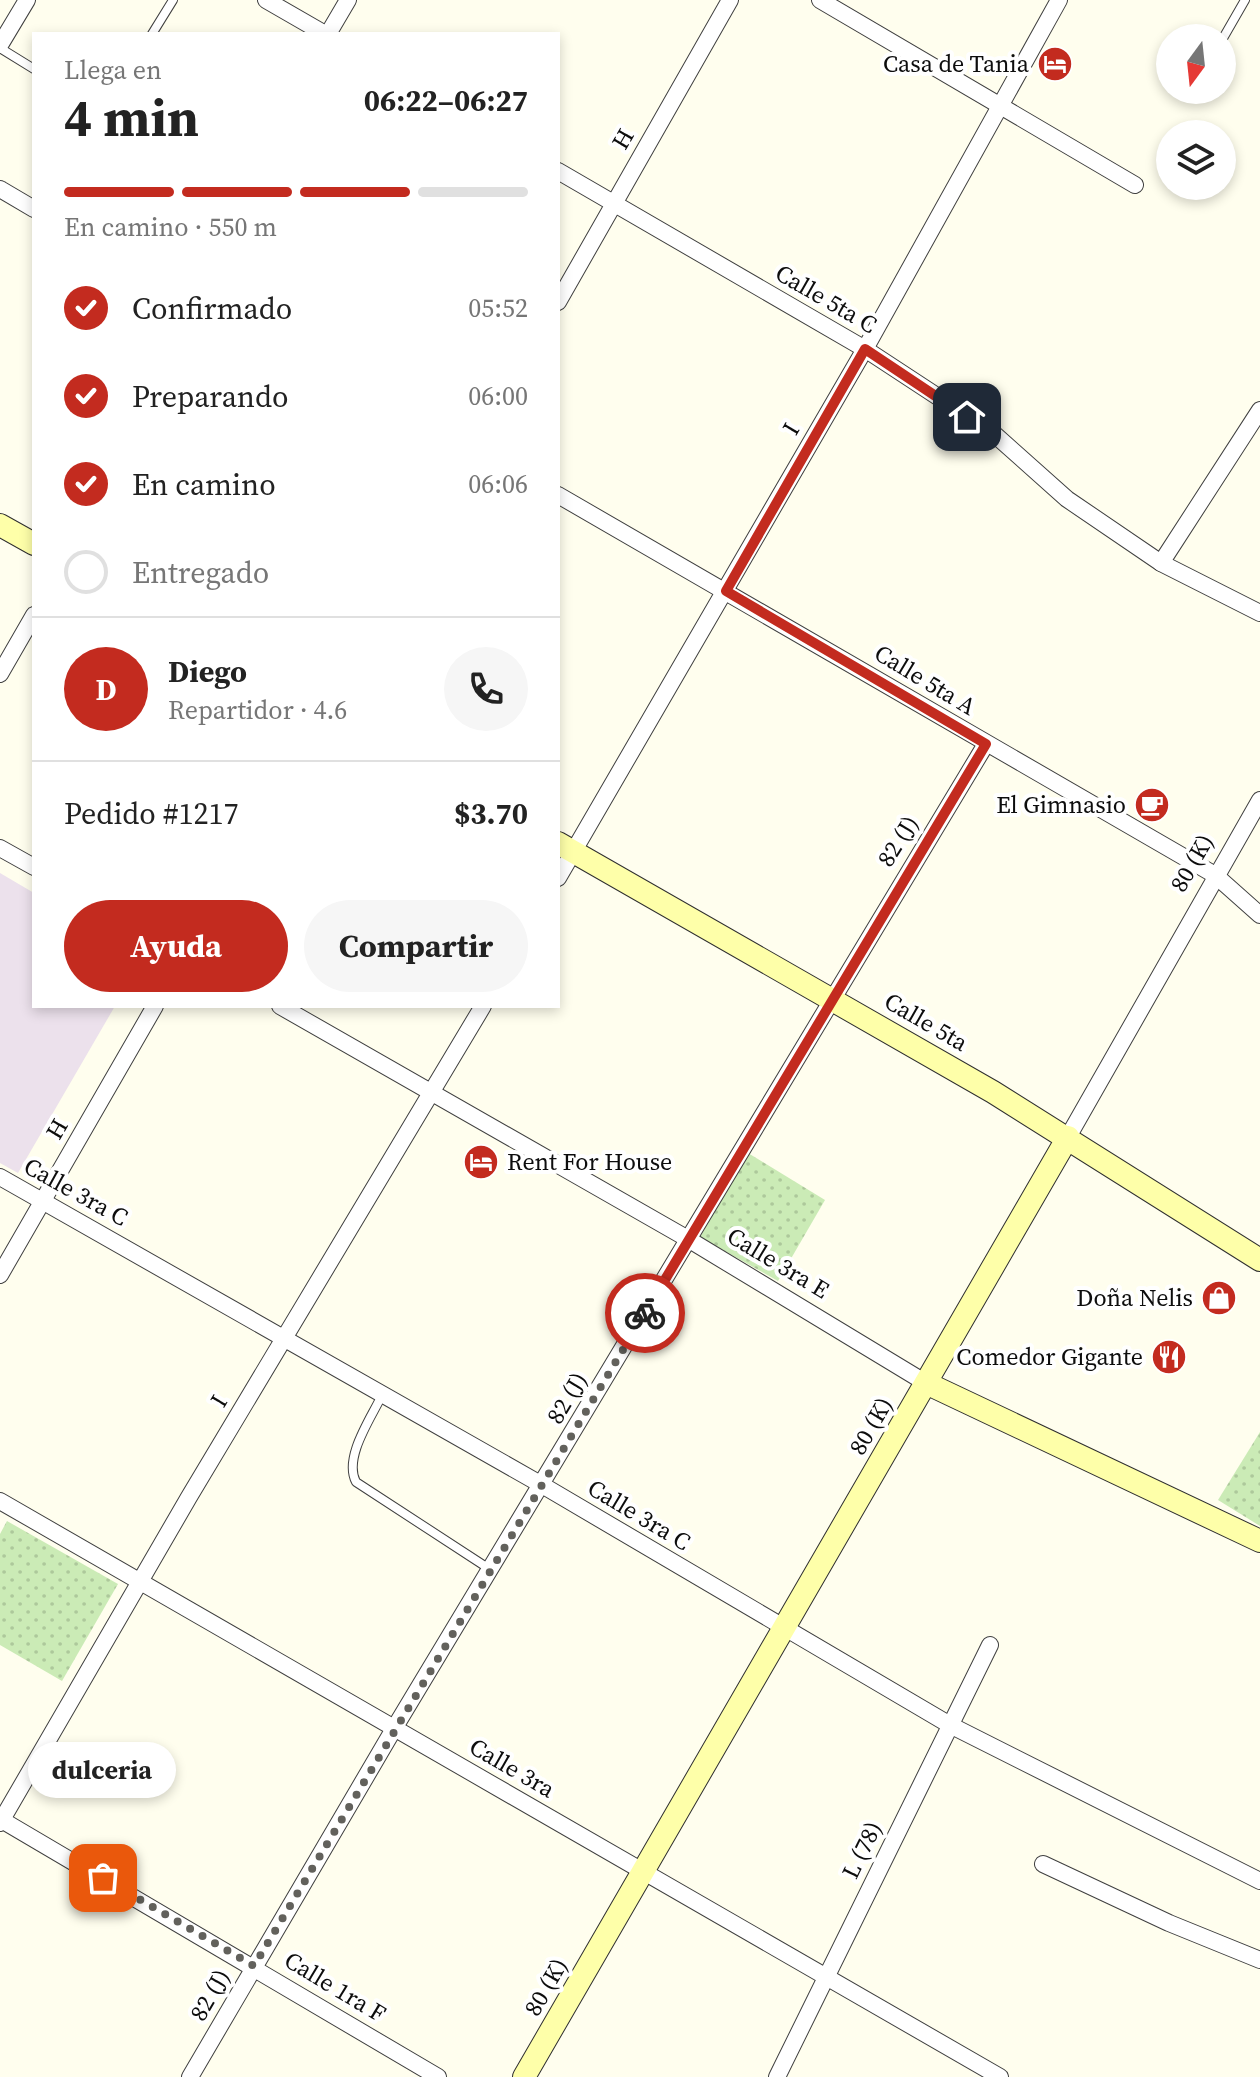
<!DOCTYPE html>
<html lang="es">
<head>
<meta charset="utf-8">
<style>
  body { margin:0; font-family:"Source Serif 4",serif; background:#f6f6f6; color:#222; height:100vh; display:flex; flex-direction:column; font-size:30px; white-space:nowrap }
  * { box-sizing:border-box; margin:0 }
  p { font-size:26px; color:#767676 }
  .icon { flex:none; width:44px; height:44px; fill:none; stroke:currentColor; stroke-width:2; stroke-linecap:round; stroke-linejoin:round }
  .map { position:relative; flex:1; overflow:hidden }
  .sheet { position:absolute; left:32px; top:32px; width:528px; height:976px; display:flex; flex-direction:column; background:#fff; border-radius:0px; box-shadow:0 4px 12px #0003 }
  .sheet>* { flex:none }
  .needle { width:52px; rotate:195deg }
  .fabs { position:absolute; left:1156px; top:24px; display:grid; gap:16px }
  .fabs a { display:grid; place-items:center; width:80px; height:80px; border-radius:50%; background:#fff; box-shadow:0 4px 12px #0003; font-size:40px }
  .pin { position:absolute; display:grid; place-items:center; width:68px; height:68px; color:#fff; margin:-34px; border-radius:16px; box-shadow:0 4px 12px #0006 }
  .courier { position:absolute; display:grid; place-items:center; width:80px; height:80px; margin:-40px; border:6px solid #c32b1f; border-radius:50%; background:#fff; color:#222; box-shadow:0 2px 10px #0007 }
  .bubble { position:absolute; height:56px; border-radius:28px; background:#fff; box-shadow:0 4px 12px #0003; font-size:26px; font-weight:700; line-height:56px; text-align:center }
  .summary em { font-style:normal; font-weight:700 }
  .summary div { display:flex; flex-direction:column-reverse }
  .summary { display:flex; align-items:center; justify-content:space-between; height:136px; padding:0 32px }
  h1 { font-size:52px; font-weight:700; line-height:60px }
  .bar { display:grid; grid-template-columns:repeat(4,1fr); gap:12px 8px; align-content:center; height:96px; padding:0 32px }
  .bar i { height:10px; border-radius:6px; background:#e0e0e0 }
  .bar .on { background:#c32b1f }
  .bar p { grid-column:span 4 }
  .line { display:flex; align-items:center; gap:20px; padding:0 32px; border-top:2px solid #e0e0e0 }
  .line div { flex:1 }
  .round { display:grid; place-items:center; flex:none; width:84px; height:84px; border-radius:42px; background:#f6f6f6 }
  ol { padding:0 32px; list-style:none }
  li { display:flex; align-items:center; gap:24px; height:88px }
  li p { margin-inline-start:auto }
  li .icon { padding:8px; border-radius:50%; background:#c32b1f; color:#fff; stroke-width:4 }
  li:last-child { color:#767676 }
  li i { width:44px; height:44px; border:4px solid #e0e0e0; border-radius:50% }
  .action { display:flex; gap:16px; margin-top:auto; padding:16px 32px }
  .action a { flex:1; height:92px; border-radius:48px; background:#c32b1f; color:#fff; font-size:32px; font-weight:700; line-height:92px; text-align:center }
  .action a+a { background:#f6f6f6; color:#222 }
  .map>svg:first-child { display:block }
  .industrial { fill:#ece1ec }
  .green { fill:url(#green-dots) }
  .lines { fill:none; stroke-linecap:round; stroke-linejoin:round }
  .lane-casing { stroke:#404040; stroke-width:10 }
  .street-casing { stroke:#404040; stroke-width:18 }
  .secondary-casing { stroke:#2f2f2f; stroke-width:24 }
  .lane { stroke:#fff; stroke-width:8 }
  .street { stroke:#fff; stroke-width:16 }
  .secondary { stroke:#feffa9; stroke-width:22 }
  .done { stroke:#62615c; stroke-width:8; stroke-dasharray:0 14.4 }
  .route { stroke:#c32b1f; stroke-width:10 }
  .labels { text-anchor:middle; stroke-width:8; stroke-linejoin:round; paint-order:stroke }
  .poi-label { font-size:24px; fill:#0d0d0d; stroke:#fff; text-anchor:end }
  .street-label { font-size:24px; fill:#0d0d0d; stroke:#fff }
</style>
</head>
<body>
<div class="map">
<svg width="1260" height="2077" viewBox="0 0 1260 2077">
  <defs>
    <pattern id="green-dots" width="8" height="8" patternUnits="userSpaceOnUse" patternTransform="scale(2)"><rect width="8" height="8" fill="#cbebb6"/><path d="M2 2h.1M6 6h.1" fill="none" stroke="#adc89b" stroke-width="1.8" stroke-linecap="round"/></pattern>
  </defs>
  <rect width="100%" height="100%" fill="#fffeee"/>
  <!-- industrial -->
  <path class="industrial" d="M0 873 34 893V1006H115L18 1173 0 1163Z"/>
  <!-- green -->
  <g class="green">
    <path d="M748 1153 825 1200 778 1281 700 1237Z"/>
    <path d="M1260 1432V1526L1218 1500Z"/>
    <path d="M7 1521 118 1584 62 1681 0 1645V1534Z"/>
  </g>
  <g class="lines">
    <!-- lane casing -->
    <g class="lane-casing">
      <g id="lane">
        <path d="M152 34 173 0"/>
        <path d="M1222 40 1245 0"/>
        <path d="M0 48 34 69"/>
        <path d="M383 1393C372 1417 343 1457 356 1482L491 1570"/>
      </g>
    </g>
    <!-- street casing -->
    <g class="street-casing">
      <g id="street">
        <path d="M266 0 325 34"/>
        <path d="M820 0 1135 185"/>
        <path d="M328 34 348 0"/>
        <path d="M0 45 27 0"/>
        <path d="M558 171 865 349 993 433 1067 499 1161 563 1260 613"/>
        <path d="M0 189 34 209"/>
        <path d="M558 302 730 0"/>
        <path d="M558 495 1215 875 1260 915"/>
        <path d="M1161 563 1260 410"/>
        <path d="M0 674 34 615"/>
        <path d="M0 848 34 867"/>
        <path d="M558 878 865 349 1059 0"/>
        <path d="M280 1006 688 1239 926 1383"/>
        <path d="M1068 1137 1260 800"/>
        <path d="M0 1177 542 1485 950 1725 1260 1881"/>
        <path d="M0 1275 155 1006"/>
        <path d="M0 1501 1000 2077"/>
        <path d="M0 1819 438 2077"/>
        <path d="M0 1823 189 1497 483 1006"/>
        <path d="M1043 1864 1169 1923 1260 1960"/>
        <path d="M190 2077 395 1727 986 744"/>
        <path d="M777 2077 990 1645"/>
      </g>
    </g>
    <!-- secondary casing -->
    <g class="secondary-casing">
      <g id="secondary">
        <path d="M0 525 34 544"/>
        <path d="M558 843 993 1092 1260 1260"/>
        <path d="M926 1383 1260 1541"/>
        <path d="M524 2077 1068 1137"/>
      </g>
    </g>
    <!-- lane -->
    <use href="#lane" class="lane"/>
    <!-- street -->
    <use href="#street" class="street"/>
    <!-- secondary -->
    <use href="#secondary" class="secondary"/>
  </g>
  <g class="lines">
    <!-- done -->
    <path class="done" d="M103 1878 254 1966 645 1313"/>
    <!-- route -->
    <path class="route" d="M645 1313 986 744 726 591 865 349 967 417"/>
  </g>
  <!-- icons -->
  <defs>
    <g id="hotel-disc" transform="scale(1.8)"><circle r="9.5" fill="#c32b1f" stroke="#fff"/><path d="M-6-4.5h1.5V1H6V5H4.5V3h-9V5H-6ZM-4 0a1.8 1.8 0 1 1 3.6 0ZM.5 0V-2.5h3Q6-2.5 6 0Z" fill="#fff"/></g>
    <g id="cafe-disc" transform="scale(1.8)"><circle r="9.5" fill="#c32b1f" stroke="#fff"/><path d="M-5.5-4.5H6V0H3Q3 3.5 0 3.5H-2.5Q-5.5 3.5-5.5 0ZM3-3.2v2h1.7v-2ZM-6 4.5H4V6H-6Z" fill="#fff"/></g>
    <g id="shop-disc" transform="scale(1.8)"><circle r="9.5" fill="#c32b1f" stroke="#fff"/><path d="M-5-2.5h2.3a2.7 3.5 0 0 1 5.4 0H5L5.5 6h-11ZM-1.5-2.5h3a1.5 2.3 0 0 0-3 0Z" fill="#fff"/></g>
    <g id="restaurant-disc" transform="scale(1.8)"><circle r="9.5" fill="#c32b1f" stroke="#fff"/><path d="M-5-6h1v4h1v-4h1v4h1v-4h1v5L-1.5 .5V6h-2V.5L-5-1ZM5-6V6H3V1.5H1.5Q1.5-4 5-6Z" fill="#fff"/></g>
  </defs>
  <g fill-rule="evenodd">
    <use href="#hotel-disc" x="1055" y="64"/>
    <use href="#cafe-disc" x="1152" y="805"/>
    <use href="#hotel-disc" x="481" y="1162"/>
    <use href="#shop-disc" x="1219" y="1298"/>
    <use href="#restaurant-disc" x="1169" y="1357"/>
  </g>
  <g class="labels">
    <!-- poi labels -->
    <g class="poi-label">
      <text x="1029" y="72">Casa de Tania</text>
      <text x="1126" y="813">El Gimnasio</text>
      <text x="507" y="1170" text-anchor="start">Rent For House</text>
      <text x="1193" y="1306">Doña Nelis</text>
      <text x="1143" y="1365">Comedor Gigante</text>
    </g>
    <!-- street labels -->
    <g class="street-label">
      <text transform="translate(623 139) rotate(-60)" y="8">H</text>
      <text transform="translate(826 299) rotate(30)" y="8">Calle 5ta C</text>
      <text transform="translate(791 429) rotate(-60)" y="8">I</text>
      <text transform="translate(925 680) rotate(31)" y="8">Calle 5ta A</text>
      <text transform="translate(898 841) rotate(-58)" y="8">82 (J)</text>
      <text transform="translate(1192 863) rotate(-60)" y="8">80 (K)</text>
      <text transform="translate(926 1022) rotate(30)" y="8">Calle 5ta</text>
      <text transform="translate(57 1129) rotate(-60)" y="8">H</text>
      <text transform="translate(76 1192) rotate(29)" y="8">Calle 3ra C</text>
      <text transform="translate(778 1263) rotate(31)" y="8">Calle 3ra E</text>
      <text transform="translate(567 1398) rotate(-59)" y="8">82 (J)</text>
      <text transform="translate(219 1401) rotate(-59)" y="8">I</text>
      <text transform="translate(871 1426) rotate(-60)" y="8">80 (K)</text>
      <text transform="translate(639 1515) rotate(31)" y="8">Calle 3ra C</text>
      <text transform="translate(512 1768) rotate(30)" y="8">Calle 3ra</text>
      <text transform="translate(862 1850) rotate(-64)" y="8">L (78)</text>
      <text transform="translate(335 1987) rotate(31)" y="8">Calle 1ra F</text>
      <text transform="translate(546 1987) rotate(-60)" y="8">80 (K)</text>
      <text transform="translate(210 1995) rotate(-60)" y="8">82 (J)</text>
    </g>
  </g>
</svg>
<div class="fabs">
<a><svg class="needle" viewBox="-14 -14 28 28"><path d="M0-13l5 13h-10z" fill="#e53935"/><path d="M0 13l5-13h-10z" fill="#767676"/></svg></a>
<a><svg class="icon" aria-label="layers" viewBox="0 0 24 24"><path d="M12 4l9 5-9 5-9-5zM3 14l9 5 9-5"/></svg></a>
</div>
<div class="pin" style="left:103px;top:1878px;background:#ea580c"><svg class="icon" aria-label="bag" viewBox="0 0 24 24"><path d="M5 8h14l-1 12H6zM9 8a3 3 0 0 1 6 0"/></svg></div>
<div class="pin" style="left:967px;top:417px;background:#1f2937"><svg class="icon" aria-label="home" viewBox="0 0 24 24"><path d="M3 11l9-7 9 7M6 9v11h12V9"/></svg></div>
<div class="courier" style="left:645px;top:1313px"><svg class="icon" aria-label="bike" viewBox="0 0 24 24"><circle cx="6" cy="16" r="4"/><circle cx="18" cy="16" r="4"/><path d="M6 16l4-8h5l3 8M10 8l3 8H6M13 5h3"/></svg></div>
<div class="bubble" style="left:28px;top:1742px;width:148px">dulceria</div>
<section class="sheet">
<div class="summary"><div><h1>4 min</h1><p>Llega en</p></div><em>06:22–06:27</em></div>
<div class="bar"><i class="on"></i><i class="on"></i><i class="on"></i><i></i><p>En camino · 550 m</p></div>
<ol>
<li><svg class="icon" aria-label="check" viewBox="0 0 24 24"><path d="M5 12l5 5 9-10"/></svg>Confirmado<p>05:52</p></li>
<li><svg class="icon" aria-label="check" viewBox="0 0 24 24"><path d="M5 12l5 5 9-10"/></svg>Preparando<p>06:00</p></li>
<li><svg class="icon" aria-label="check" viewBox="0 0 24 24"><path d="M5 12l5 5 9-10"/></svg>En camino<p>06:06</p></li>
<li><i></i>Entregado</li>
</ol>
<div class="line" style="height:144px"><b class="round" style="background:#c32b1f;color:#fff">D</b><div><b>Diego</b><p>Repartidor · 4.6</p></div><a class="round"><svg class="icon" aria-label="phone" viewBox="0 0 24 24"><path d="M5 4h4l2 5-3 2q2 4 5 5l2-3 5 2v4C11 20 4 13 5 4z"/></svg></a></div>
<div class="line" style="height:104px"><div>Pedido #1217</div><b>$3.70</b></div>
<div class="action"><a>Ayuda</a><a>Compartir</a></div>
</section>
</div>
</body>
</html>
